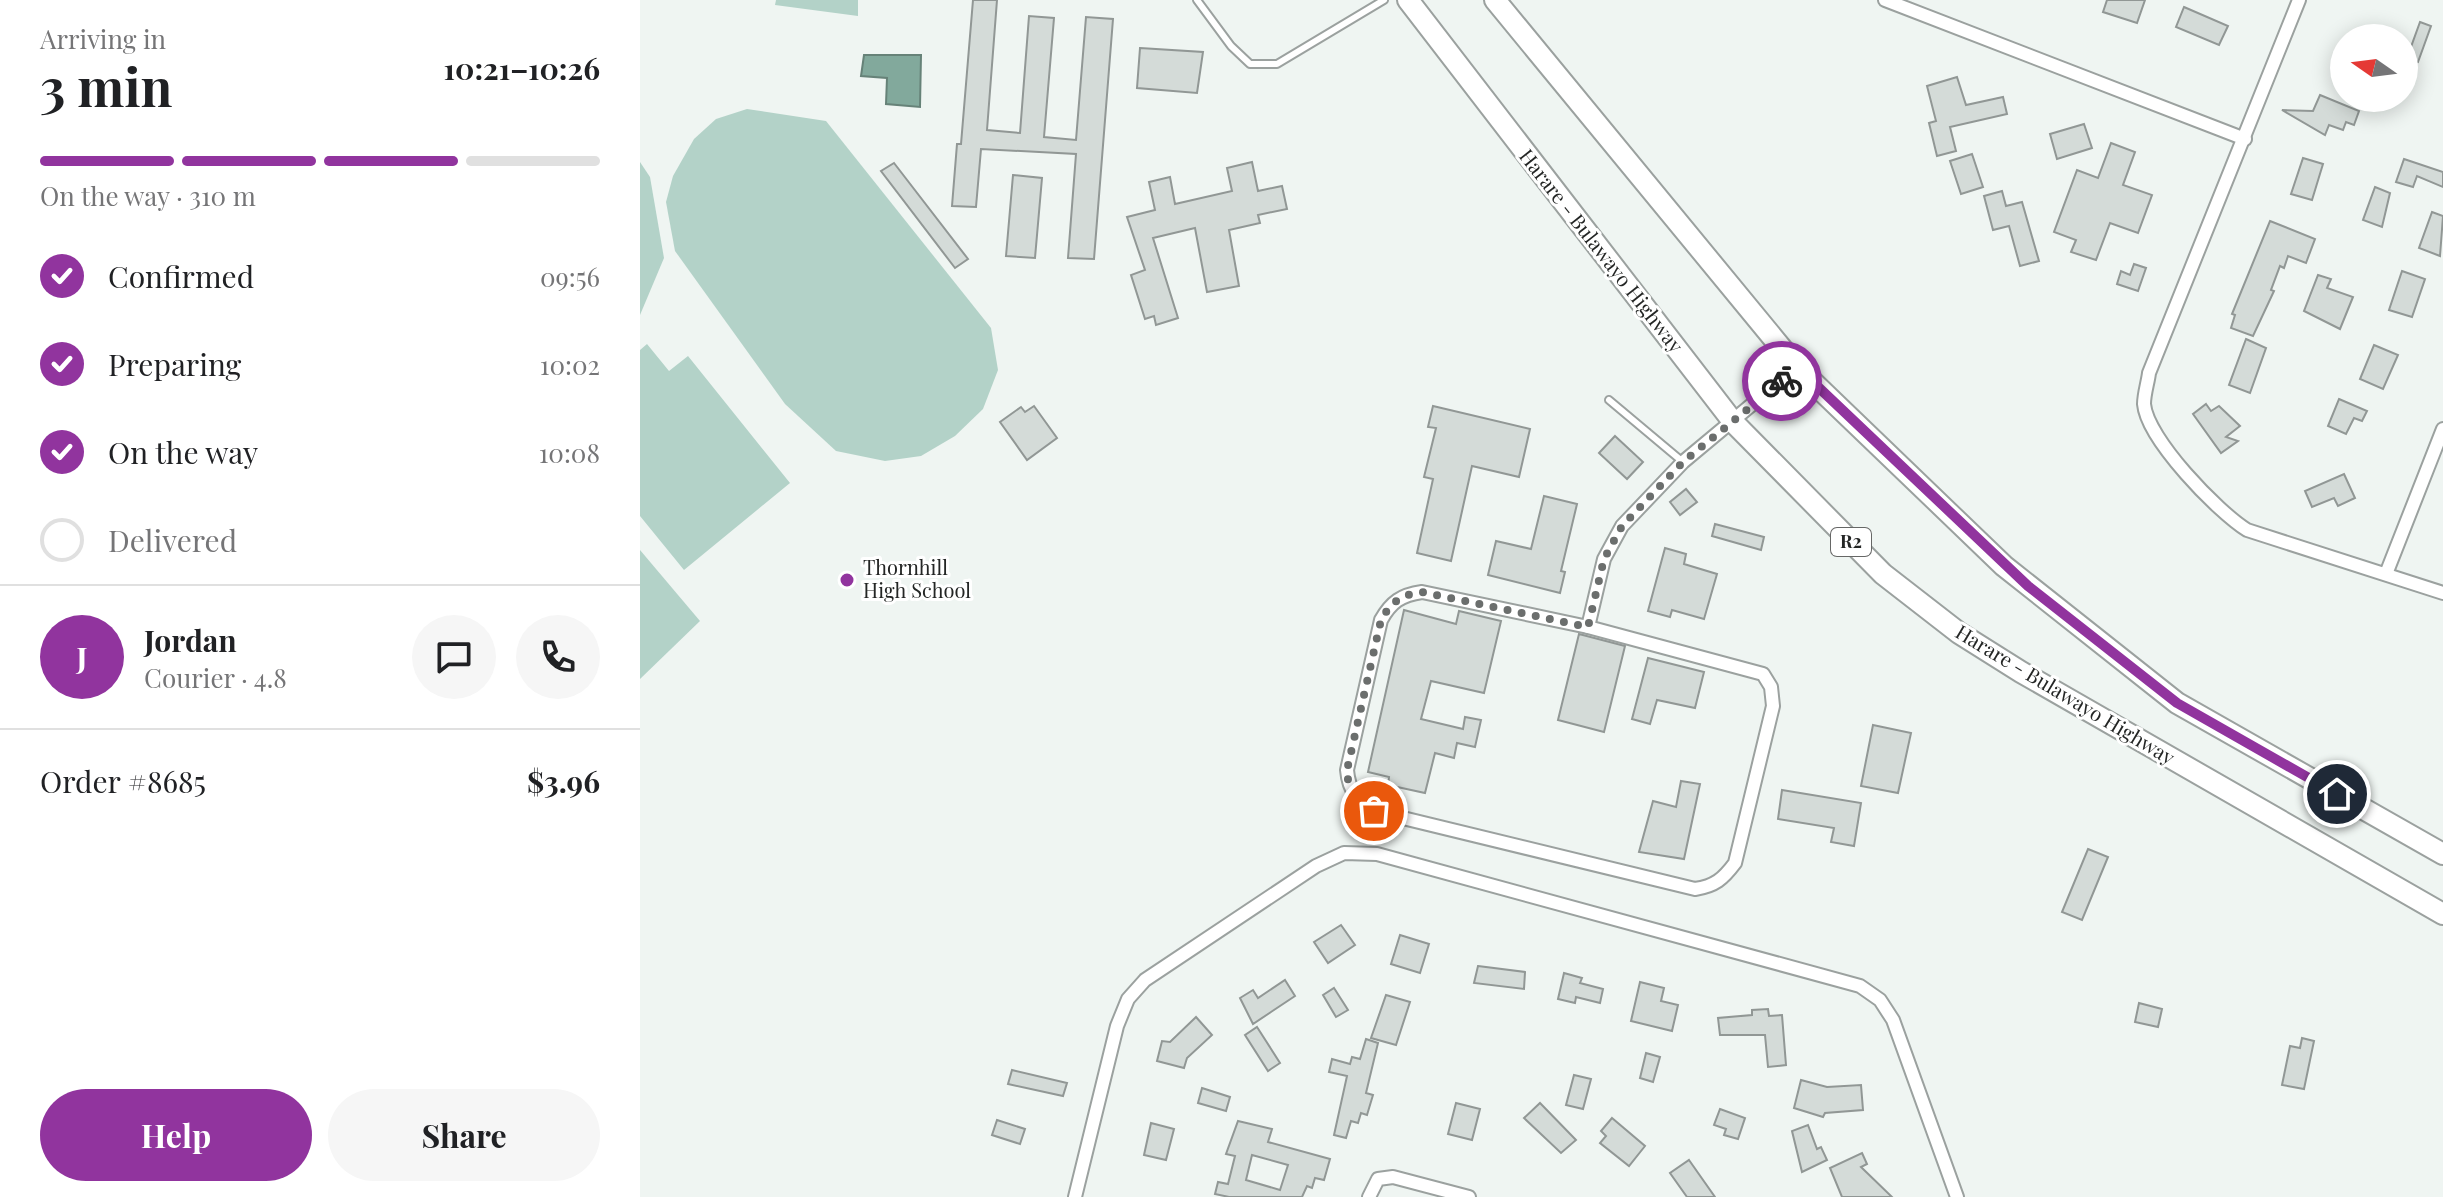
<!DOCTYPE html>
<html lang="en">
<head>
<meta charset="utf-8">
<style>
  body { margin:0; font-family:"Playfair Display",serif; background:#f6f6f6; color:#202124; height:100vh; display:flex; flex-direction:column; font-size:30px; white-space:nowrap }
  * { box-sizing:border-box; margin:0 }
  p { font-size:26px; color:#757577 }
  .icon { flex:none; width:44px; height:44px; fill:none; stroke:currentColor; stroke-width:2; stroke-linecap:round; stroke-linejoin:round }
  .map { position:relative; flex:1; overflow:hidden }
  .panel { display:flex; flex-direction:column; background:#fff; width:640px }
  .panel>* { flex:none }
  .needle { width:52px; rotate:284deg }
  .buttons { position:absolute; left:1690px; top:24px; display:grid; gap:16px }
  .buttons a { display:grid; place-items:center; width:88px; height:88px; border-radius:50%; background:#fff; box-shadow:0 4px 20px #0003; font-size:40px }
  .pin { position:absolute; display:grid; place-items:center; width:68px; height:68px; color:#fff; margin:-34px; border:4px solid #fff; border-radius:50%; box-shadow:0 2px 8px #0007 }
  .courier { position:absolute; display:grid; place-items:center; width:80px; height:80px; margin:-40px; border:6px solid #91349e; border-radius:50%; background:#fff; color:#222; box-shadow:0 2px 10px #0007 }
  .headline em { font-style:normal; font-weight:700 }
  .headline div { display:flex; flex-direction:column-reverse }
  .headline { display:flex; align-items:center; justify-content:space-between; height:136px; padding:0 40px }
  h1 { font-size:52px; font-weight:700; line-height:60px }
  .bar { display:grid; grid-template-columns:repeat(4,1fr); gap:12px 8px; align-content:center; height:96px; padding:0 40px }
  .bar i { height:10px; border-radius:6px; background:#e0e0e0 }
  .bar .active { background:#91349e }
  .bar p { grid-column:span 4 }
  .line { display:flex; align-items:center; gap:20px; padding:0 40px; border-top:2px solid #e0e0e0 }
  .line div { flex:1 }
  .round { display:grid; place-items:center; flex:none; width:84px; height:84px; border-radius:42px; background:#f6f6f6 }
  ol { padding:0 40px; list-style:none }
  li { display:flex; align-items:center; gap:24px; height:88px }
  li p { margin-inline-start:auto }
  li .icon { padding:8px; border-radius:50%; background:#91349e; color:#fff; stroke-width:4 }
  li:last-child { color:#757577 }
  li i { width:44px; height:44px; border:4px solid #e0e0e0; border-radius:50% }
  .primary-button { display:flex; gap:16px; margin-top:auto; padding:16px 40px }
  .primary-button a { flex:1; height:92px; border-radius:48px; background:#91349e; color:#fff; font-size:32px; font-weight:700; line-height:92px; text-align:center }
  .primary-button a+a { background:#f6f6f6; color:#202124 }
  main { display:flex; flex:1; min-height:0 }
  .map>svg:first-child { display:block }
  .green { fill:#b3d2c8 }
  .water { fill:#82a99c; stroke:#668278; stroke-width:2 }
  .building { fill:#d4dbd8; stroke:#919795; stroke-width:2; fill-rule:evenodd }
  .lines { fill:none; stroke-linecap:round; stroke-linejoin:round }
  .service-casing { stroke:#9ba19f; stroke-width:10 }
  .minor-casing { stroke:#9ba19f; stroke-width:16 }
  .trunk-casing { stroke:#9ba19f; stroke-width:24 }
  .service { stroke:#fff; stroke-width:6 }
  .minor { stroke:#fff; stroke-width:12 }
  .trunk { stroke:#fff; stroke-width:20 }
  .done { stroke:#6b6e6d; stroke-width:8; stroke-dasharray:0 14.4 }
  .route { stroke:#91349e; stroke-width:10 }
  .poi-dot { fill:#91349e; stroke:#fff; stroke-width:3 }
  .labels { text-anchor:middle; stroke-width:6; stroke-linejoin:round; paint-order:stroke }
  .shield { fill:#fff; stroke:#666766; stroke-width:2 }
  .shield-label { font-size:18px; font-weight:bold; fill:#242625 }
  .street-label { font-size:20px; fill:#242625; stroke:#fff }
  .poi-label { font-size:20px; fill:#242625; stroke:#fff; text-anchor:start }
</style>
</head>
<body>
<main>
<section class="panel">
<div class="headline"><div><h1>3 min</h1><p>Arriving in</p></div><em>10:21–10:26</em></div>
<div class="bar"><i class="active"></i><i class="active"></i><i class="active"></i><i></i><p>On the way · 310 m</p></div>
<ol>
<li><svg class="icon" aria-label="check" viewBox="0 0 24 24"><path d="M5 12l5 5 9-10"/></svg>Confirmed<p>09:56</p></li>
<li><svg class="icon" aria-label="check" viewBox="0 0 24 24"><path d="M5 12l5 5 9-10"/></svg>Preparing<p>10:02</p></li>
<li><svg class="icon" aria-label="check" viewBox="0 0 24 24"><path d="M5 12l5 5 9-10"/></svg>On the way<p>10:08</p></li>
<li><i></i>Delivered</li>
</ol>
<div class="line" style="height:144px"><b class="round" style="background:#91349e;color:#fff">J</b><div><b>Jordan</b><p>Courier · 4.8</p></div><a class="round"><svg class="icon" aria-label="chat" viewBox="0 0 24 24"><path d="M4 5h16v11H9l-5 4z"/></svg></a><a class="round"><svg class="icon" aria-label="phone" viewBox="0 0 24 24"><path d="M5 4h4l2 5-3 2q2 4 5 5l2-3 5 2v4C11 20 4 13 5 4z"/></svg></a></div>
<div class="line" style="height:104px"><div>Order #8685</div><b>$3.96</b></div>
<div class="primary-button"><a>Help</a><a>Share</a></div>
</section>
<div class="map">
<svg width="1803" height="1197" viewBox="0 0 1803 1197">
  <rect width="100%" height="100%" fill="#eff5f2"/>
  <!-- green -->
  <g class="green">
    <path d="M136 0H218V16L135 5Z"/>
    <path d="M107 109 186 121 351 328 358 370 343 409 315 436 281 456 245 461 196 451 145 404 35 251 26 202 33 176 54 139 76 119Z"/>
    <path d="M0 162 10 177 24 258 0 315Z"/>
    <path d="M7 344 29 371 48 356 150 483 44 570 0 516V350Z"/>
    <path d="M0 550 60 621 0 679Z"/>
  </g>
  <!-- water -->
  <path class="water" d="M224 55H281L280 107 246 104 247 78 221 76Z"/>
  <!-- building -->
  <g class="building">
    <path d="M333 0H357L347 130 380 133 389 16 414 18 404 137 436 140 446 17 473 19 454 259 428 258 436 154 341 149 336 207 312 206 317 144H321Z"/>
    <path d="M1467 0H1505L1497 23 1463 12Z"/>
    <path d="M1544 7 1588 26 1579 45 1536 27Z"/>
    <path d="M1780 22 1791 26 1778 62 1767 58Z"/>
    <path d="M500 48 563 52 557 93 497 88Z"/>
    <path d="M1317 77 1326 105 1363 97 1367 114 1310 127 1316 151 1297 156 1289 123 1296 121 1287 86Z"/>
    <path d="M1680 95 1719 111 1714 125 1706 122 1703 130 1689 125 1685 135 1642 110 1673 111Z"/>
    <path d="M1444 124 1452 148 1417 159 1410 134Z"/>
    <path d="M1471 143 1495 152 1483 185 1512 195 1498 233 1470 223 1456 260 1431 252 1436 240 1414 232 1437 170 1458 178Z"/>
    <path d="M1332 154 1343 187 1321 194 1310 161Z"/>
    <path d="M1663 158 1683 164 1672 200 1651 194Z"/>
    <path d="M1764 159 1803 172V187L1777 176 1773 187 1756 182Z"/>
    <path d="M612 162 618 191 642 186 647 209 618 215 620 223 589 230 599 286 567 292 555 228 513 238 538 318 516 325 514 316 505 319 491 275 505 270 487 217 515 210 509 182 530 177 535 204 592 191 587 168Z"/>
    <path d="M254 163 328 259 315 268 241 171Z"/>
    <path d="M373 175 402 178 395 258 366 256Z"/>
    <path d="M1735 187 1750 193 1742 227 1723 220Z"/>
    <path d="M1362 191 1366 206 1382 202 1399 261 1380 266 1369 226 1353 230 1344 196Z"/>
    <path d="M1792 212 1803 216 1800 256 1779 248Z"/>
    <path d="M1630 221 1675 239 1666 263 1648 256 1644 268 1640 266 1631 290 1634 291 1613 336 1591 328 1595 315 1592 314Z"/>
    <path d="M1494 264 1506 268 1498 291 1477 284 1481 271 1490 275Z"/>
    <path d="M1762 271 1785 279 1772 317 1749 310Z"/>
    <path d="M1678 275 1691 279 1687 288 1713 297 1700 329 1664 311Z"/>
    <path d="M1606 339 1626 348 1610 393 1589 385Z"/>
    <path d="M1734 345 1758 355 1743 389 1720 379Z"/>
    <path d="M1699 399 1727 411 1722 421 1714 418 1706 434 1688 426Z"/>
    <path d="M1566 404 1571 411 1579 406 1600 426 1586 437 1598 441 1581 453 1553 414Z"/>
    <path d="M394 406 417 438 387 460 360 422 381 407 385 412Z"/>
    <path d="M793 406 890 429 879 477 832 466 811 561 777 553 793 479 784 477 796 428 788 427Z"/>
    <path d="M975 436 1003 462 987 479 959 453Z"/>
    <path d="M1704 474 1715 498 1698 506 1694 498 1672 507 1665 491Z"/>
    <path d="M1046 489 1057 502 1040 515 1030 502Z"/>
    <path d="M904 496 937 504 921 571 925 572 920 593 848 575 856 541 891 549Z"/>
    <path d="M1075 524 1124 537 1121 550 1072 536Z"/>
    <path d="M1025 548 1046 554 1044 564 1077 574 1064 619 1032 610 1030 617 1008 611Z"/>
    <path d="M764 610 816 624 819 611 861 621 844 693 791 681 781 719 823 729 825 717 841 720 835 747 817 743 814 758 795 753 785 793 748 785 749 777 728 772Z"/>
    <path d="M939 634 985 646 964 732 918 720Z"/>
    <path d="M1008 658 1064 672 1055 708 1017 700 1010 724 992 719Z"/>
    <path d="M1233 725 1271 733 1258 793 1221 786Z"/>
    <path d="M1041 781 1060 784 1044 859 999 852 1013 801 1036 807Z"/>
    <path d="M1142 790 1221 803 1214 846 1191 842 1194 828 1138 819Z"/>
    <path d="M1448 849 1468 857 1442 920 1422 912Z"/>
    <path d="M701 925 715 945 688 963 674 942Z"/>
    <path d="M760 935 789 944 780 973 751 964Z"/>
    <path d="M838 966 885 972 884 989 834 983Z"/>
    <path d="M924 973 942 978 940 983 963 989 960 1003 936 997 935 1003 918 999Z"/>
    <path d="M645 980 655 996 613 1024 600 998 613 990 618 998Z"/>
    <path d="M1000 982 1024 988 1021 1001 1038 1005 1032 1031 991 1021Z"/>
    <path d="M694 988 708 1010 696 1017 683 995Z"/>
    <path d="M746 995 770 1002 756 1045 731 1038Z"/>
    <path d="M1499 1003 1522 1009 1518 1027 1495 1022Z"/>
    <path d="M1128 1009 1129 1016 1142 1015 1146 1065 1128 1067 1125 1035H1080L1078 1018 1112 1015V1010Z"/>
    <path d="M556 1017 572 1035 547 1058 544 1068 517 1061 522 1041 530 1042Z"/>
    <path d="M617 1027 640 1063 628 1071 605 1035Z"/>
    <path d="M1662 1038 1674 1041 1664 1089 1642 1085 1650 1046 1660 1048Z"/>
    <path d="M726 1039 738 1043 726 1093 733 1095 727 1115 721 1113 718 1123 711 1121 706 1138 694 1135 707 1076 689 1072 692 1059 710 1064 712 1057 720 1059Z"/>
    <path d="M1006 1053 1020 1057 1013 1082 1000 1078Z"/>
    <path d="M372 1070 427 1083 423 1096 368 1084Z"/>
    <path d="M934 1075 951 1079 943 1109 926 1105Z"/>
    <path d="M1161 1080 1187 1087 1221 1085 1223 1110 1185 1113 1183 1117 1154 1108Z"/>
    <path d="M562 1088 590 1097 586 1111 558 1103Z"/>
    <path d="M816 1103 840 1109 832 1140 808 1134Z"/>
    <path d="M900 1103 936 1140 921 1153 884 1118Z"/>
    <path d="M1080 1109 1105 1118 1098 1139 1084 1135 1086 1129 1074 1125Z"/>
    <path d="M972 1118 1005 1146 989 1166 960 1143 966 1136 961 1131Z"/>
    <path d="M357 1120 385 1129 380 1144 352 1135Z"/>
    <path d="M598 1121 632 1129 628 1142 690 1159 684 1180 675 1178 672 1188 667 1186 662 1197H589L575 1194 578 1182 588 1184 595 1156 586 1154ZM612 1155 648 1165 640 1190 606 1180Z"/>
    <path d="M511 1123 534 1129 526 1160 504 1155Z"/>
    <path d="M1168 1125 1177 1149 1181 1147 1187 1160 1162 1172 1152 1131Z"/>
    <path d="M1222 1153 1227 1164 1221 1167 1252 1197H1202L1190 1168Z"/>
    <path d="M1049 1160 1075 1197H1047L1030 1173Z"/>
  </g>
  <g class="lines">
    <!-- service casing -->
    <g class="service-casing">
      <g id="service">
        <path d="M557 0 591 46 610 64H637L744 0"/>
        <path d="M969 400 1043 462"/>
      </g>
    </g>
    <!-- minor casing -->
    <g class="minor-casing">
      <g id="minor">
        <path d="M1245 0 1605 139"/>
        <path d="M1659 0 1509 373C1508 382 1504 394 1504 404 1507 439 1578 512 1607 530L1803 593"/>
        <path d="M1746 574 1803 429"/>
        <path d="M782 592 948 627 1123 674 1131 687 1133 706 1095 863C1083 879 1075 886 1055 889L734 811C717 799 709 792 707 770L741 620C751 602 761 595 782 592Z"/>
        <path d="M948 627 964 559 982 526 1043 462 1157 367"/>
        <path d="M435 1197 477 1026 488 999 505 980 676 866 704 853 737 854 1220 986 1240 1000 1253 1020 1317 1197"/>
        <path d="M729 1197 738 1179 753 1177 829 1197"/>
      </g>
    </g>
    <!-- trunk casing -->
    <g class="trunk-casing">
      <g id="trunk">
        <path d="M768 0 1094 423 1243 574 1319 633 1381 672 1803 914"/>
        <path d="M855 0 1157 367 1364 566 1537 703 1803 854"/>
      </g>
    </g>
    <!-- service -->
    <use href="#service" class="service"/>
    <!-- minor -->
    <use href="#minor" class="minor"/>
    <!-- trunk -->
    <use href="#trunk" class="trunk"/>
  </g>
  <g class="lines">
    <!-- done -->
    <path class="done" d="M734 811 709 789 707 770 741 620C751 602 761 595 782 592L948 627 964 559 982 526 1043 462 1142 381"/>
    <!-- route -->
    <path class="route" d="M1142 381 1157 367 1388 586 1537 703 1697 794"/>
  </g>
  <!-- markers -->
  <circle class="poi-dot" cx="207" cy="580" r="8"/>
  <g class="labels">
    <!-- shield labels -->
    <rect class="shield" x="1191" y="528" width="40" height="28" rx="6"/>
    <g class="shield-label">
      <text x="1211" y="548">R2</text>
    </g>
    <!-- street labels -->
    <g class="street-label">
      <text transform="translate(961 251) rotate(52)" y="7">Harare - Bulawayo Highway</text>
      <text transform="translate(1425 695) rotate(31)" y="7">Harare - Bulawayo Highway</text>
    </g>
    <!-- poi labels -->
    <g class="poi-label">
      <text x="223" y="575">Thornhill<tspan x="223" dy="23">High School</tspan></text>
    </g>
  </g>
</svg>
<div class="buttons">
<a><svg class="needle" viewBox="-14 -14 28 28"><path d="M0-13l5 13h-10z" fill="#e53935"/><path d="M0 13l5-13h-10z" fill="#757577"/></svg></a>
</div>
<div class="pin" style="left:734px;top:811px;background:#ea580c"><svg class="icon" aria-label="bag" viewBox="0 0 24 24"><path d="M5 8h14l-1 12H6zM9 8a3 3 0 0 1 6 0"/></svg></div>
<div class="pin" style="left:1697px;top:794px;background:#1f2937"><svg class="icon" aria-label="home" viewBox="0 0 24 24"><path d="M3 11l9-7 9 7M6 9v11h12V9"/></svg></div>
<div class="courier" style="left:1142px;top:381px"><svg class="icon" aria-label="bike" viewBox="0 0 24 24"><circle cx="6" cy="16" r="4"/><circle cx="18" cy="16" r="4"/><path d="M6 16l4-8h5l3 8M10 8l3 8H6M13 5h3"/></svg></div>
</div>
</main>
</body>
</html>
